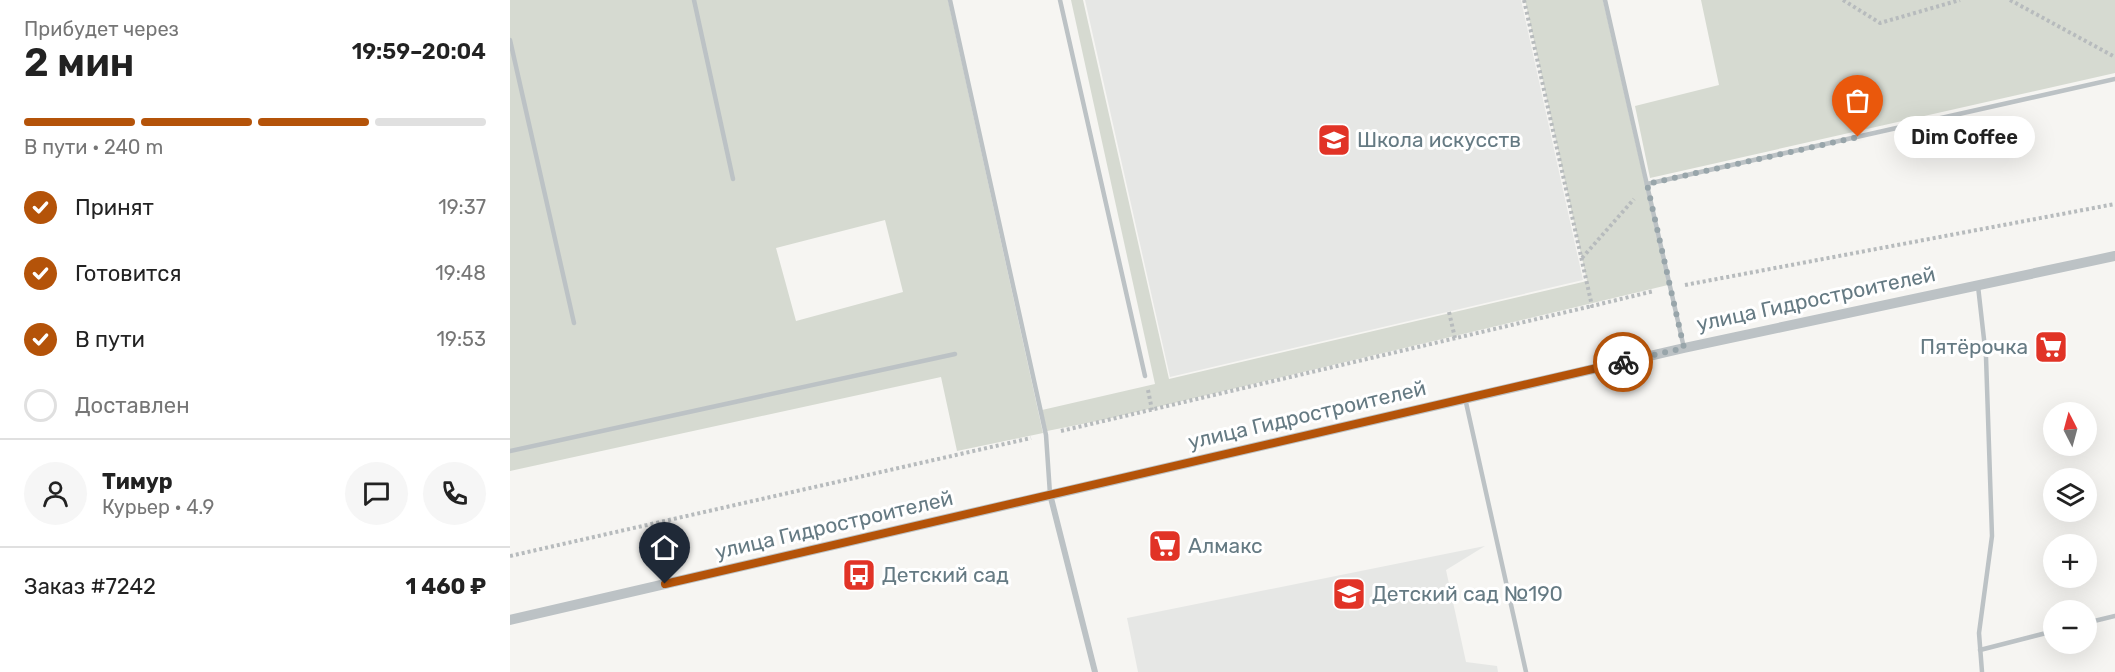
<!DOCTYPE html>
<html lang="ru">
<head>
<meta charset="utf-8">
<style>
  body { margin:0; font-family:Rubik,sans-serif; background:#f6f6f6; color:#222; height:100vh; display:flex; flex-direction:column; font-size:22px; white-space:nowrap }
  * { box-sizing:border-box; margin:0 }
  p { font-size:20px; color:#767676 }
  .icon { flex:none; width:33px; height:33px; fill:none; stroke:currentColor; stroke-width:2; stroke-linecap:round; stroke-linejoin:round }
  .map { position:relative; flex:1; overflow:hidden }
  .sheet { display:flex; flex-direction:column; background:#fff; width:510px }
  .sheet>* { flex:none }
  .needle { width:39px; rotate:354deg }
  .controls { position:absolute; left:1533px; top:402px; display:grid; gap:12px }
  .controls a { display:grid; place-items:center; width:54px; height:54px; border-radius:50%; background:#fff; box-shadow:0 6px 24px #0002; font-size:30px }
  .pin { position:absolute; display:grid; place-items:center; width:51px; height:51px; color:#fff; margin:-62px -26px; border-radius:50% 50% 50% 0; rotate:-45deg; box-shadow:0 0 6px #0007 }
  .pin .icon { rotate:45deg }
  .courier { position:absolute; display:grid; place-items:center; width:60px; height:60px; margin:-30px; border:4px solid #b45309; border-radius:50%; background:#fff; color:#222; box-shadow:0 2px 8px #0007 }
  .bubble { position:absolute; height:42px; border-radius:21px; background:#fff; box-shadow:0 6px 24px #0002; font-size:20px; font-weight:600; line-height:42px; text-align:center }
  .overview em { font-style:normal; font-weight:600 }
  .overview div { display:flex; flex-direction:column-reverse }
  .overview { display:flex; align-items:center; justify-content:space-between; height:102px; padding:0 24px }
  h1 { font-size:39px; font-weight:600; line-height:45px }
  .bar { display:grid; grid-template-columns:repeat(4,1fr); gap:9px 6px; align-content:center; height:72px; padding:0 24px }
  .bar i { height:8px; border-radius:4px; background:#e0e0e0 }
  .bar .selected { background:#b45309 }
  .bar p { grid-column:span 4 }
  .line { display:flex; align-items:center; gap:15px; padding:0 24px; border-top:2px solid #e0e0e0 }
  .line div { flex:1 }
  .round { display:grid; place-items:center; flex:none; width:63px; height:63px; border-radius:32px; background:#f6f6f6 }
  ol { padding:0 24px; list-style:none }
  li { display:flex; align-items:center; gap:18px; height:66px }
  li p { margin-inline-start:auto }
  li .icon { padding:6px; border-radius:50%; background:#b45309; color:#fff; stroke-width:4 }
  li:last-child { color:#767676 }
  li i { width:33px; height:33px; border:3px solid #e0e0e0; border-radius:50% }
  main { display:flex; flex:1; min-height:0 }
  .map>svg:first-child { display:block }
  .built { fill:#e6e7e5 }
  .green { fill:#d6dad1; fill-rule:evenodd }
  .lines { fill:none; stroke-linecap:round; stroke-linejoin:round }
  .path { stroke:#b7bbbd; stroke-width:4; stroke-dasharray:3 3; stroke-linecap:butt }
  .service { stroke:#bcc2c5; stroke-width:4.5 }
  .minor { stroke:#bcc2c5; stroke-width:6 }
  .tertiary { stroke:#bcc2c5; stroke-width:10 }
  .done { stroke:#98a5aa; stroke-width:6; stroke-dasharray:0 10.8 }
  .route { stroke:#b45309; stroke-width:8 }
  .labels { text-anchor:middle; stroke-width:6; stroke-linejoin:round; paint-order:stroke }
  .poi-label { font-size:21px; fill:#657a83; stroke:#fff; text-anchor:start }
  .street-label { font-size:21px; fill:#657a83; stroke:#fff }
</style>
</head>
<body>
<main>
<section class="sheet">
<div class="overview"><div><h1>2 мин</h1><p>Прибудет через</p></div><em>19:59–20:04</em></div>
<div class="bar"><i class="selected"></i><i class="selected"></i><i class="selected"></i><i></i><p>В пути · 240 m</p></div>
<ol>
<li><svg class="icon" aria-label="check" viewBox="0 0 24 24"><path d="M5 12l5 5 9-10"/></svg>Принят<p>19:37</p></li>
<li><svg class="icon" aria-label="check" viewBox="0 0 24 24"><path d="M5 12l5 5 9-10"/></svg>Готовится<p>19:48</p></li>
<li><svg class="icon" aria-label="check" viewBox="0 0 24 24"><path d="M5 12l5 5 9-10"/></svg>В пути<p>19:53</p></li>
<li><i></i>Доставлен</li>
</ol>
<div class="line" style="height:108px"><a class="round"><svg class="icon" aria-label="person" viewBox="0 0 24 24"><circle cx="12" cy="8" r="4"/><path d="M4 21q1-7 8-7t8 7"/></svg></a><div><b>Тимур</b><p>Курьер · 4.9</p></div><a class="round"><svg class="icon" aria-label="chat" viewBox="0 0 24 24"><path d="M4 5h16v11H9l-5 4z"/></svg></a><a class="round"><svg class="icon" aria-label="phone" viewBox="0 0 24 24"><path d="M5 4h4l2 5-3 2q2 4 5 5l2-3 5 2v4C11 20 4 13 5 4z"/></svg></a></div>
<div class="line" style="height:78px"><div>Заказ #7242</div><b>1 460 ₽</b></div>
</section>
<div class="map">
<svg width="1605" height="672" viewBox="0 0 1605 672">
  <rect width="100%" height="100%" fill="#f6f5f2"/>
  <!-- built -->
  <g class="built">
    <path d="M575 0H1011L1073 280 660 377Z"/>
    <path d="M975 546 936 570 956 662 987 666 988 672H628L617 618Z"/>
  </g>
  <!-- green -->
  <g class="green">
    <path d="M0 0H438L533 433 447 451 431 377 0 471ZM375 220 393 292 286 321 266 248Z"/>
    <path d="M561 0H573L659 379 1077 281 1015 0H1093L1158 285 597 419 537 431 532 410 645 384Z"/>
    <path d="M1191 0H1605V73L1140 178 1125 106 1209 85Z"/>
  </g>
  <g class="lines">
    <!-- path -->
    <g class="path">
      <path d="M1014 0 1082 306 1144 291"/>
      <path d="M1333 0 1370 23 1450 0"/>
      <path d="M1500 0 1605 57"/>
      <path d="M1072 258 1124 199"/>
      <path d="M1175 285 1605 204"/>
      <path d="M939 312 945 338"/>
      <path d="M638 390 642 410"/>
      <path d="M551 431 1082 306"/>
      <path d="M0 556 521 438"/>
    </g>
    <!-- service -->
    <g class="service">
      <path d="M184 0 223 179"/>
      <path d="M440 0 536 435 540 494"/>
      <path d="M550 0 635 376"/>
      <path d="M1095 0 1174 348"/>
      <path d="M0 40 64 323"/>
      <path d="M1137 184 1605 79"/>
      <path d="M1468 286 1476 357 1482 536 1469 633 1472 672"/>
      <path d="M955 398 1016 672"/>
      <path d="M0 451 445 354"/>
      <path d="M1576 623 1605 616"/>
      <path d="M1470 650 1544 631"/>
    </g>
    <!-- minor -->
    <path class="minor" d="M540 494 585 672"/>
    <!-- tertiary -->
    <path class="tertiary" d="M0 620 1174 348 1605 256"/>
  </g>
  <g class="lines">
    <!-- done -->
    <path class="done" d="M1113 362 1174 348 1137 184 1348 137"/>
    <!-- route -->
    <path class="route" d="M155 584 1113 362"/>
  </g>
  <!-- icons -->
  <defs>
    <g id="school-square" transform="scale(1.725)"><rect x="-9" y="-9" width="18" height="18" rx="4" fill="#e13326" stroke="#fff"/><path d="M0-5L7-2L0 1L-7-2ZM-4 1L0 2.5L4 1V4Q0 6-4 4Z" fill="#fff"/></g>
    <g id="supermarket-square" transform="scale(1.725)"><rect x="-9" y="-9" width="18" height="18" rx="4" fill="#e13326" stroke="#fff"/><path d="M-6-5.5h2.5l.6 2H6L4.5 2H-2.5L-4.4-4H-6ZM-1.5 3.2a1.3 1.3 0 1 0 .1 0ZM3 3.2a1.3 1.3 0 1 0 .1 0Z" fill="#fff"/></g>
    <g id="bus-square" transform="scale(1.725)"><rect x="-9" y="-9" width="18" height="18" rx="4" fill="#e13326" stroke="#fff"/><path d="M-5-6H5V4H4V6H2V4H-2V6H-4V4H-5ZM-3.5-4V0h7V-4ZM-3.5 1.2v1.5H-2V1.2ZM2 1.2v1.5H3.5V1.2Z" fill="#fff"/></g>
  </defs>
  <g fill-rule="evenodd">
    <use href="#school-square" x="824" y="140"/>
    <use href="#supermarket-square" x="1541" y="347"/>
    <use href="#supermarket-square" x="655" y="546"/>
    <use href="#bus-square" x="349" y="575"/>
    <use href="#school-square" x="839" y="594"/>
  </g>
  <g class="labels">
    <!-- poi labels -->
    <g class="poi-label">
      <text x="847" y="147">Школа искусств</text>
      <text x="1518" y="354" text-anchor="end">Пятёрочка</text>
      <text x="678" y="553">Алмакс</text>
      <text x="372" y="582">Детский сад</text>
      <text x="862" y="601">Детский сад №190</text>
    </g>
    <!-- street labels -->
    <g class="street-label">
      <text transform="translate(1306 299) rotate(-12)" y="7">улица Гидростроителей</text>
      <text transform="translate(797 415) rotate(-13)" y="7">улица Гидростроителей</text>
      <text transform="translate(324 525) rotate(-13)" y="7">улица Гидростроителей</text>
    </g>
  </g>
</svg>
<div class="controls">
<a><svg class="needle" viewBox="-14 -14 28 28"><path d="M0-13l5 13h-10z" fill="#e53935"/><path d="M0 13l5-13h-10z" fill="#767676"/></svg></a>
<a><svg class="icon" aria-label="layers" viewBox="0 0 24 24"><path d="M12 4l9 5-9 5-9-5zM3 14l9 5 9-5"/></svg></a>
<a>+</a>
<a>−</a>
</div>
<div class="pin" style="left:1348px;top:137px;background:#ea580c"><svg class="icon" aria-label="bag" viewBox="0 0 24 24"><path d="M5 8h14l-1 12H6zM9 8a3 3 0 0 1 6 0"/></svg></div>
<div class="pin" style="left:155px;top:584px;background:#1f2937"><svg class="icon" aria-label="home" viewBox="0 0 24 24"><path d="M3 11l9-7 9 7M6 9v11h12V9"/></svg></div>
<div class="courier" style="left:1113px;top:362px"><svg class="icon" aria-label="bike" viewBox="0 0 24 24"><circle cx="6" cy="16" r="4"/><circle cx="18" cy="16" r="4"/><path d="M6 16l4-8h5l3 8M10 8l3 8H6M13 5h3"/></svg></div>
<div class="bubble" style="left:1384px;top:116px;width:141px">Dim Coffee</div>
</div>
</main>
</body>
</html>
